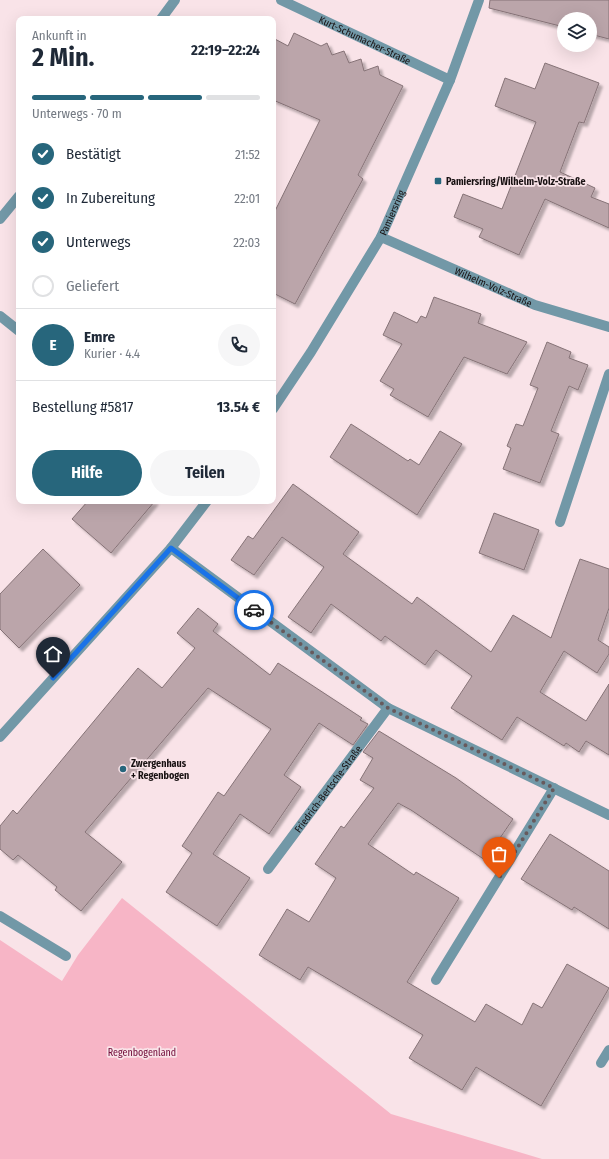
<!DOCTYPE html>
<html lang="de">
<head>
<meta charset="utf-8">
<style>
  body { margin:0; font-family:"Fira Sans Condensed",sans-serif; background:#f6f6f7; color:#1f2937; height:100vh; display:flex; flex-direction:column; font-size:15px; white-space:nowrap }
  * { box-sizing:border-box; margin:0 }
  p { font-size:13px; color:#747a83 }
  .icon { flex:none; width:22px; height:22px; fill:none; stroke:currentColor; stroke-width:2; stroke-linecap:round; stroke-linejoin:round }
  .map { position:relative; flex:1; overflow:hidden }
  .drawer { position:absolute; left:16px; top:16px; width:260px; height:488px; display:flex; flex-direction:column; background:#fff; border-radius:8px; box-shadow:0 4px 16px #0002 }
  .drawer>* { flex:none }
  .controls { position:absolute; left:557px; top:12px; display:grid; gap:8px }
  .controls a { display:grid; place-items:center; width:40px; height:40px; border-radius:50%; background:#fff; box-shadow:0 4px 16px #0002; font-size:20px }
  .pin { position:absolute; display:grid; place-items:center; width:34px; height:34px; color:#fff; margin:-41px -17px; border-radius:50% 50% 50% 0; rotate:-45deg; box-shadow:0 0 4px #0007 }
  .pin .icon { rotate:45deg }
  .courier { position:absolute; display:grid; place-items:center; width:40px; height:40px; margin:-20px; border:3px solid #1a73e8; border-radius:50%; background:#fff; color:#222; box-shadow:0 1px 5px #0007 }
  .summary em { font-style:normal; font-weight:700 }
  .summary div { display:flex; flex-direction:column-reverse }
  .summary { display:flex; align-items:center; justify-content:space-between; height:68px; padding:0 16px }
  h1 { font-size:26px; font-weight:700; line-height:30px }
  .bar { display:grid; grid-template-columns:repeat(4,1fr); gap:6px 4px; align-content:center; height:48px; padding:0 16px }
  .bar i { height:5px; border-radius:3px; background:#e0e1e3 }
  .bar .selected { background:#27667c }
  .bar p { grid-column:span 4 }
  .line { display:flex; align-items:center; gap:10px; padding:0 16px; border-top:1px solid #e0e1e3 }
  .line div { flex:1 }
  .round { display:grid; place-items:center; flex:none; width:42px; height:42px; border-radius:21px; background:#f6f6f7 }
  ol { padding:0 16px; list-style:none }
  li { display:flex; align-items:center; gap:12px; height:44px }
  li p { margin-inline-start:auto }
  li .icon { padding:4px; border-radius:50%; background:#27667c; color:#fff; stroke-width:4 }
  li:last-child { color:#747a83 }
  li i { width:22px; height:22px; border:2px solid #e0e1e3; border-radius:50% }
  .button { display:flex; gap:8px; margin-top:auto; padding:8px 16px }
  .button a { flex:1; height:46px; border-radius:24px; background:#27667c; color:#fff; font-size:16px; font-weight:700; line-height:46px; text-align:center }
  .button a+a { background:#f6f6f7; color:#1f2937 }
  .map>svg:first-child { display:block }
  .green { fill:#f7b5c6 }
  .building { fill:#bba5aa; stroke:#867377; filter:url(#shadow) }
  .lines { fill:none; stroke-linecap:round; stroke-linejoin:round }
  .minor { stroke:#7298a7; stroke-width:10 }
  .done { stroke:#675a5d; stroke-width:4; stroke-dasharray:0 7.2 }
  .route { stroke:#1a73e8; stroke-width:5 }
  .poi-dot { fill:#27667c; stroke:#f9e3e8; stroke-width:1.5 }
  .labels { text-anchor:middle; stroke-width:3.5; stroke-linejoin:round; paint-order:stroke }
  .street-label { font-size:10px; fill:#181112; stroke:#f9e3e8 }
  .poi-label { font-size:10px; font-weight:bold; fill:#181112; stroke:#f9e3e8; text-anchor:start }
  .park-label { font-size:10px; fill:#6f0836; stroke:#f9e3e8 }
</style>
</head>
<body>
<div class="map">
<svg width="609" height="1159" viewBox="0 0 609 1159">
  <defs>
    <filter id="shadow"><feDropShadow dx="3.5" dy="3.5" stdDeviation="1" flood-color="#0004"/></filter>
  </defs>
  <rect width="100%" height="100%" fill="#f9e3e8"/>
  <!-- green -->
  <path class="green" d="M122 898 391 1114 542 1159H0V940L62 981 78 955Z"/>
  <!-- building -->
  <g class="building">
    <path d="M490 0H609V39L590 34V19H564V27L489 8Z"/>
    <path d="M294 33 321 46 327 43 332 55 344 51 349 63 361 59 364 71 378 66 380 75 403 86 358 175 363 179 295 304 273 293V215L320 120 273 100V38L288 46Z"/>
    <path d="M545 63 599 83 584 123 579 122 560 172 595 188 591 197 609 204V228L545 199 519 255 479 237 483 229 454 217 463 194 502 209 536 122 495 106 505 78 535 89Z"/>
    <path d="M434 297 481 314 478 323 527 342 507 374 464 357 428 417 390 395 394 389 380 381 402 344 383 335 394 312 417 323 421 316 426 318Z"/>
    <path d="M547 342 571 352 569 358 588 365 578 390 569 386 551 431 559 434 540 483 503 469 511 448 507 446 516 424 523 426 538 388 530 385Z"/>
    <path d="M351 424 408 461 410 459 419 465 440 431 462 444 417 515 330 457Z"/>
    <path d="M293 484 359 532 343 554 412 604 417 597 491 652 513 615 551 638 580 559 609 569V608L598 640 609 647V654L597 673 564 651 540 692 586 721 609 684V755L586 741 579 752 566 743 564 746 517 717 502 740 451 708 472 676 436 650 425 665 385 636 381 641 331 604 311 633 288 617 324 567 282 537 254 575 231 560 248 536 253 539Z"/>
    <path d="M88 501H155L111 553 72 519Z"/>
    <path d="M494 513 539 530 524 570 479 553Z"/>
    <path d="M43 549 80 585 19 648 0 629V594Z"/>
    <path d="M198 608 218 624 213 631 270 675 278 663 362 718 360 720 368 724 353 745 319 723 284 775 301 787 269 834 240 814 213 854 250 878 217 926 166 892 192 853 182 846 218 792 224 796 271 729 208 688 85 832 122 862 81 911 55 890 57 887 18 855 13 860 0 849V826L13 810 17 814 138 668 162 688 195 648 177 633Z"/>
    <path d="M379 731 456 778 513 819 485 860 411 810 398 803 368 844 414 875 416 872 459 898 407 982 475 1022 486 1004 522 1025 533 1003 542 1008 567 964 609 988 541 1106 476 1067 462 1090 409 1058 423 1035 308 967 300 980 259 955 287 909 309 922 336 878 315 864 341 826 344 828 374 788 360 780 373 758 363 752Z"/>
    <path d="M550 834 609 871V929L574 907 572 910 521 879Z"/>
  </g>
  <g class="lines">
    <!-- minor -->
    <g class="minor">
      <path id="s1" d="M281 0 450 80"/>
      <path d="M161 19 175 0"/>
      <path d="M0 219 19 196"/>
      <path id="s2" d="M381 237 535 305 609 327"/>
      <path d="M0 316 19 331"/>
      <path id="s3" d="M273 409 311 352 381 237 450 80 479 0"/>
      <path d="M560 522 609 374"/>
      <path d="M171 548 388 708 609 815"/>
      <path d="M0 737 171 548 207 501"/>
      <path id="s4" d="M268 869 388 708"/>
      <path d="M0 916 66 956"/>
      <path d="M436 980 554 788"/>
      <path d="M601 1063 609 1050"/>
    </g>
  </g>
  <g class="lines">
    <!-- done -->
    <path class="done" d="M254 610 388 708 554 788 499 878"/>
    <!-- route -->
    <path class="route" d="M53 678 171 548 254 610"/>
  </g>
  <!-- markers -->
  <g class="poi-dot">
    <rect x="434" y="177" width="8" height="8" rx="2"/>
    <circle cx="123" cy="769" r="4"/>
  </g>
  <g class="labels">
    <!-- street labels -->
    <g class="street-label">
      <text dy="4" stroke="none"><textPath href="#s1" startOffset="93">Kurt-Schumacher-Straße</textPath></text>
      <text dy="4" stroke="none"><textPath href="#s3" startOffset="230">Pamiersring</textPath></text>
      <text dy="4" stroke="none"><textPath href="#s2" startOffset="123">Wilhelm-Volz-Straße</textPath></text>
      <text dy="4" stroke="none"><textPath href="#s4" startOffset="100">Friedrich-Bertsche-Straße</textPath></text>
    </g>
    <!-- poi labels -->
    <g class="poi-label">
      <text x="446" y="185">Pamiersring/Wilhelm-Volz-Straße</text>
      <text x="131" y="767">Zwergenhaus<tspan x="131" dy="12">+ Regenbogen</tspan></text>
    </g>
    <!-- park labels -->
    <g class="park-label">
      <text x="142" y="1056">Regenbogenland</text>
    </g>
  </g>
</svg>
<div class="controls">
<a><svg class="icon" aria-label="layers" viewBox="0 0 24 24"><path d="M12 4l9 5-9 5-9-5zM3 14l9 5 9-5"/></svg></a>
</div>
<div class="pin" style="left:499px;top:878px;background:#ea580c"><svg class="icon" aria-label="bag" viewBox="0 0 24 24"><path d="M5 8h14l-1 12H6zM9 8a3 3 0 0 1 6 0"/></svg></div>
<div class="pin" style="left:53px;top:678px;background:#1f2937"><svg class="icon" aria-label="home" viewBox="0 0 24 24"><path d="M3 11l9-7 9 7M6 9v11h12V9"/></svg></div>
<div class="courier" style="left:254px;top:610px"><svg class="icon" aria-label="car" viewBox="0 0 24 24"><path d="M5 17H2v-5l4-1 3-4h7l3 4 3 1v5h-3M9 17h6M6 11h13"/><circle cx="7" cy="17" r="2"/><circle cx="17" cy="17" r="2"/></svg></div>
<section class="drawer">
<div class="summary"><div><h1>2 Min.</h1><p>Ankunft in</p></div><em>22:19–22:24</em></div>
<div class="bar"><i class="selected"></i><i class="selected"></i><i class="selected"></i><i></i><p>Unterwegs · 70 m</p></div>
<ol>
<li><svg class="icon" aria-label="check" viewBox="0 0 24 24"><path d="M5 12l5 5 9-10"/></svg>Bestätigt<p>21:52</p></li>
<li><svg class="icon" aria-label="check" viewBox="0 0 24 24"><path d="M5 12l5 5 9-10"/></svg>In Zubereitung<p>22:01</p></li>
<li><svg class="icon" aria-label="check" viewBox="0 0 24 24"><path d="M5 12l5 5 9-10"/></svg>Unterwegs<p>22:03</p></li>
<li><i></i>Geliefert</li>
</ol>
<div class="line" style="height:72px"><b class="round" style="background:#27667c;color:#fff">E</b><div><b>Emre</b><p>Kurier · 4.4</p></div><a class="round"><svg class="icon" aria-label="phone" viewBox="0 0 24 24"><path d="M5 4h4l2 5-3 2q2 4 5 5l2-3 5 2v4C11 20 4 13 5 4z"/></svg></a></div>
<div class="line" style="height:52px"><div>Bestellung #5817</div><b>13.54 €</b></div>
<div class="button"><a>Hilfe</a><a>Teilen</a></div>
</section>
</div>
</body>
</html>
